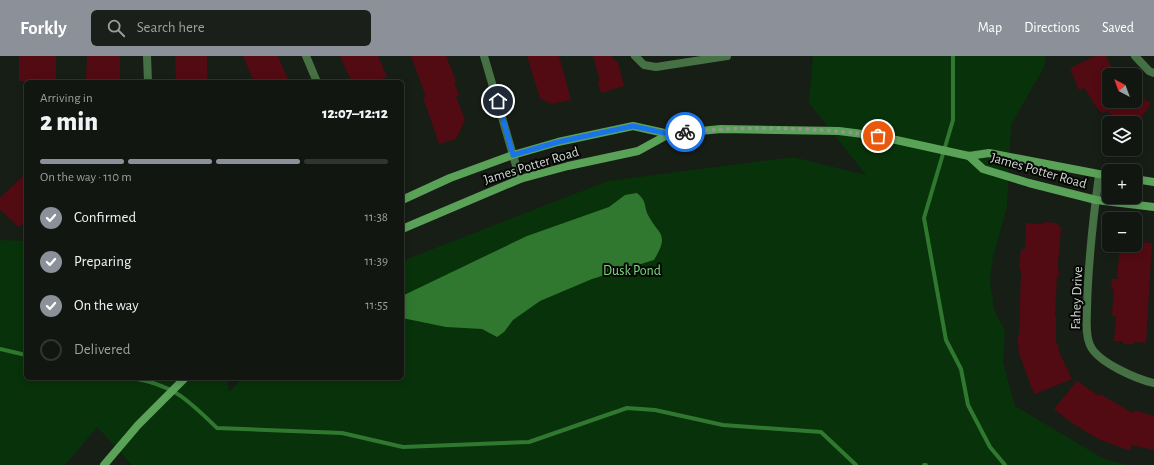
<!DOCTYPE html>
<html lang="en">
<head>
<meta charset="utf-8">
<style>
  body { margin:0; font-family:"Alegreya Sans",sans-serif; background:#1a1f19; color:#f1f3f6; height:100vh; display:flex; flex-direction:column; font-size:15px; white-space:nowrap }
  * { box-sizing:border-box; margin:0 }
  p { font-size:13px; color:#9c9f9f }
  .icon { flex:none; width:22px; height:22px; fill:none; stroke:currentColor; stroke-width:2; stroke-linecap:round; stroke-linejoin:round }
  .map { position:relative; flex:1; overflow:hidden }
  .details { position:absolute; left:24px; top:24px; width:380px; height:300px; display:flex; flex-direction:column; background:#111610; border-radius:6px; box-shadow:0 2px 10px #0003,0 0 0 1px #303530 }
  .details>* { flex:none }
  .needle { width:26px; rotate:319deg }
  .fabs { position:absolute; left:1102px; top:12px; display:grid; gap:8px }
  .fabs a { display:grid; place-items:center; width:40px; height:40px; border-radius:6px; background:#111610; box-shadow:0 2px 10px #0003,0 0 0 1px #303530; font-size:20px }
  .pin { position:absolute; display:grid; place-items:center; width:34px; height:34px; color:#fff; margin:-17px; border:2px solid #fff; border-radius:50%; box-shadow:0 1px 4px #0007 }
  .courier { position:absolute; display:grid; place-items:center; width:40px; height:40px; margin:-20px; border:3px solid #1a73e8; border-radius:50%; background:#fff; color:#222; box-shadow:0 1px 5px #0007 }
  .summary em { font-style:normal; font-weight:800 }
  .summary div { display:flex; flex-direction:column-reverse }
  .summary { display:flex; align-items:center; justify-content:space-between; height:68px; padding:0 16px }
  h1 { font-size:26px; font-weight:800; line-height:30px }
  .bar { display:grid; grid-template-columns:repeat(4,1fr); gap:6px 4px; align-content:center; height:48px; padding:0 16px }
  .bar i { height:5px; border-radius:3px; background:#303530 }
  .bar .selected { background:#8c9099 }
  .bar p { grid-column:span 4 }
  ol { padding:0 16px; list-style:none }
  li { display:flex; align-items:center; gap:12px; height:44px }
  li p { margin-inline-start:auto }
  li .icon { padding:4px; border-radius:50%; background:#8c9099; color:#fff; stroke-width:4 }
  li:last-child { color:#9c9f9f }
  li i { width:22px; height:22px; border:2px solid #303530; border-radius:50% }
  header { display:flex; align-items:center; gap:24px; box-sizing:border-box; height:56px; padding:0 20px; background:#8c9099; color:#fff }
  header strong { font-size:19px }
  nav { display:flex; gap:22px; margin-inline-start:auto; font-size:14px }
  .search { width:280px; height:36px; background:#1a1f19; display:flex; align-items:center; gap:10px; box-sizing:border-box; padding:0 14px; border-radius:6px; color:#9c9f9f; font-size:15px }
  .map>svg:first-child { display:block }
  .green { fill:#083209 }
  .water { fill:#307830 }
  .lines { fill:none; stroke-linecap:round; stroke-linejoin:round }
  .stream { stroke:#307830; stroke-width:4 }
  .building { fill:#520b12 }
  .minor { stroke:#467144; stroke-width:8 }
  .tertiary { stroke:#467144; stroke-width:8 }
  .secondary { stroke:#5ba259; stroke-width:8 }
  .done { stroke:#8f958e; stroke-width:4; stroke-dasharray:0 7.2 }
  .route { stroke:#1a73e8; stroke-width:5 }
  .labels { text-anchor:middle; stroke-width:4; stroke-linejoin:round; paint-order:stroke }
  .street-label { font-size:14px; fill:#d0d5cf; stroke:#050705 }
  .park-label { font-size:14px; fill:#7eda7b; stroke:#050705 }
</style>
</head>
<body>
<header>
<strong>Forkly</strong>
<div class="search"><svg class="icon" aria-label="search" viewBox="0 0 24 24"><circle cx="10" cy="10" r="6"/><path d="M15 15l6 6"/></svg>Search here</div>
<nav><a>Map</a><a>Directions</a><a>Saved</a></nav>
</header>
<div class="map">
<svg width="1154" height="409" viewBox="0 0 1154 409">
  <rect width="100%" height="100%" fill="#171e16"/>
  <!-- green -->
  <path class="green" d="M813 0H1046L1044 11 1011 69 1007 151 993 201 990 224 994 254 1005 275 1003 306 1015 350 1104 403 1128 409H132L97 371 65 409H0V184L26 185V322H227L229 336 243 322H402V205L608 125 793 101 866 119 809 47Z"/>
  <!-- water -->
  <path class="water" d="M637 137C648 147 643 148 648 159 659 180 670 177 654 204L592 223 540 245 513 264 504 276 497 281 482 273 446 271 402 262V240L527 180 609 151 625 139Z"/>
  <g class="lines">
    <!-- stream -->
    <g class="stream">
      <path d="M953 0V64L924 162 946 284 961 313 968 349 990 391 1005 409"/>
      <path d="M0 293 26 299"/>
      <path d="M67 322H75"/>
      <path d="M132 322C174 329 188 344 217 372L342 377 403 391 529 386 627 352 655 354 723 369 821 376 856 409"/>
      <path d="M924 409H926"/>
    </g>
  </g>
  <!-- building -->
  <g class="building">
    <path d="M19 0H56V26L19 25Z"/>
    <path d="M87 0H120V26H86Z"/>
    <path d="M175 0H207V26H176Z"/>
    <path d="M243 0H278L289 26H254Z"/>
    <path d="M340 0H378L387 21 375 26H352Z"/>
    <path d="M411 0H446L456 25 454 26 459 39 456 40 465 64 456 83 439 88 423 41H426Z"/>
    <path d="M527 0H559L571 44 551 48 540 42Z"/>
    <path d="M593 0H612L613 4H615L618 7 624 30 601 37 598 26 600 25Z"/>
    <path d="M1095 0H1106L1114 17 1109 19V45H1135V37L1151 47 1138 67H1125L1106 55 1102 57 1091 45H1093L1084 32 1079 34 1070 12Z"/>
    <path d="M26 117V164L19 171 0 154V142Z"/>
    <path d="M1044 166 1056 167 1061 172 1058 208 1059 219H1057L1055 261H1056V288H1058L1059 296 1072 323 1035 338 1032 333 1019 297 1017 279H1019L1021 216 1019 210 1021 193H1025L1026 167 1044 168Z"/>
    <path d="M1135 185 1152 187 1146 287 1135 286 1134 288H1123V285H1114L1116 260H1112L1114 233H1111L1112 223H1117L1120 189H1135Z"/>
    <path d="M1077 325 1099 340 1100 338 1133 357 1135 354 1154 360V394L1132 389 1130 394 1125 393 1098 383 1072 367 1054 353Z"/>
  </g>
  <g class="lines">
    <!-- minor -->
    <g class="minor">
      <path d="M147 0 148 26"/>
      <path d="M306 0 317 26"/>
      <path d="M635 0 644 9 656 11 727 0"/>
      <path d="M1135 0 1149 15 1154 17"/>
      <path d="M1099 119C1093 163 1088 208 1087 253 1087 264 1085 278 1090 289 1097 306 1136 323 1154 327"/>
    </g>
    <!-- tertiary -->
    <path class="tertiary" d="M484 0 520 123"/>
    <!-- secondary -->
    <g class="secondary">
      <path d="M969 100 983 113 1029 127 1096 144 1154 151"/>
      <path d="M1135 123 1154 126"/>
      <path d="M402 144 450 122 513 99 558 86 633 70 669 78 721 73 839 75 878 80 969 100 989 97 1109 120"/>
      <path d="M402 173 520 123 568 110 638 95 669 78"/>
      <path d="M104 409 138 369 185 322"/>
    </g>
  </g>
  <g class="lines">
    <!-- done -->
    <path class="done" d="M685 76C749 70 814 71 878 80"/>
    <!-- route -->
    <path class="route" d="M498 45 513 99 558 86 633 70 669 78 685 76"/>
  </g>
  <g class="labels">
    <!-- street labels -->
    <g class="street-label">
      <text transform="translate(531 109) rotate(-17)" y="5">James Potter Road</text>
      <text transform="translate(1039 114) rotate(16)" y="5">James Potter Road</text>
      <text transform="translate(1076 242) rotate(-88)" y="5">Fahey Drive</text>
    </g>
    <!-- park labels -->
    <g class="park-label">
      <text x="632" y="219">Dusk Pond</text>
    </g>
  </g>
</svg>
<div class="fabs">
<a><svg class="needle" viewBox="-14 -14 28 28"><path d="M0-13l5 13h-10z" fill="#e53935"/><path d="M0 13l5-13h-10z" fill="#9c9f9f"/></svg></a>
<a><svg class="icon" aria-label="layers" viewBox="0 0 24 24"><path d="M12 4l9 5-9 5-9-5zM3 14l9 5 9-5"/></svg></a>
<a>+</a>
<a>−</a>
</div>
<div class="pin" style="left:878px;top:80px;background:#ea580c"><svg class="icon" aria-label="bag" viewBox="0 0 24 24"><path d="M5 8h14l-1 12H6zM9 8a3 3 0 0 1 6 0"/></svg></div>
<div class="pin" style="left:498px;top:45px;background:#1f2937"><svg class="icon" aria-label="home" viewBox="0 0 24 24"><path d="M3 11l9-7 9 7M6 9v11h12V9"/></svg></div>
<div class="courier" style="left:685px;top:76px"><svg class="icon" aria-label="bike" viewBox="0 0 24 24"><circle cx="6" cy="16" r="4"/><circle cx="18" cy="16" r="4"/><path d="M6 16l4-8h5l3 8M10 8l3 8H6M13 5h3"/></svg></div>
<section class="details">
<div class="summary"><div><h1>2 min</h1><p>Arriving in</p></div><em>12:07–12:12</em></div>
<div class="bar"><i class="selected"></i><i class="selected"></i><i class="selected"></i><i></i><p>On the way · 110 m</p></div>
<ol>
<li><svg class="icon" aria-label="check" viewBox="0 0 24 24"><path d="M5 12l5 5 9-10"/></svg>Confirmed<p>11:38</p></li>
<li><svg class="icon" aria-label="check" viewBox="0 0 24 24"><path d="M5 12l5 5 9-10"/></svg>Preparing<p>11:39</p></li>
<li><svg class="icon" aria-label="check" viewBox="0 0 24 24"><path d="M5 12l5 5 9-10"/></svg>On the way<p>11:55</p></li>
<li><i></i>Delivered</li>
</ol>
</section>
</div>
</body>
</html>
